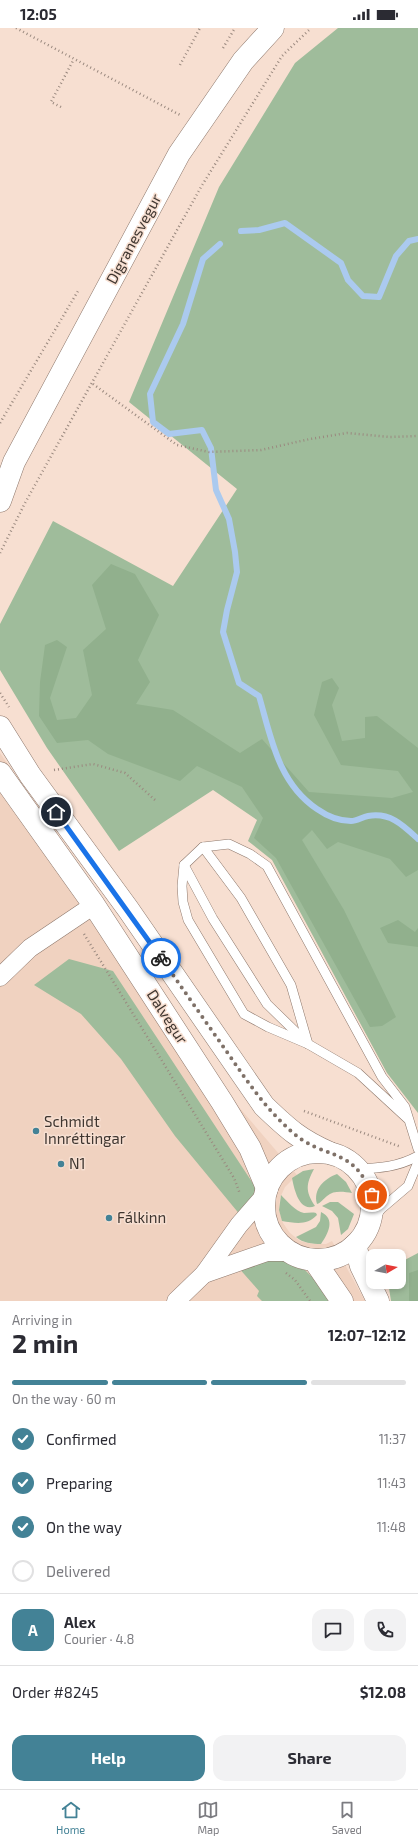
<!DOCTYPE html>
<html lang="en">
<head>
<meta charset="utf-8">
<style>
  body { margin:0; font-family:"Exo 2",sans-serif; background:#f2f2f3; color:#2b2b33; height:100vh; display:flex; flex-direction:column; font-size:15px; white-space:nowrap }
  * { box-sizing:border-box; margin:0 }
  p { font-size:13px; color:#7c7c81 }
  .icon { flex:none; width:22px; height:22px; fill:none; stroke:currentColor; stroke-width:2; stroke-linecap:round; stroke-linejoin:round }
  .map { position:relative; height:1273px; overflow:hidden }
  .side { display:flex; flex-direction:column; background:#fff; flex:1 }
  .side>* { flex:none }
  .needle { width:26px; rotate:81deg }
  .tools { position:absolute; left:366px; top:1221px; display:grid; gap:8px }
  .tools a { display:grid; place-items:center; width:40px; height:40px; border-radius:8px; background:#fff; box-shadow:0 2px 6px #0003; font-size:20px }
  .pin { position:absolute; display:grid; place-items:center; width:34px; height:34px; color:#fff; margin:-17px; border:2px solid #fff; border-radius:50%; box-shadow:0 1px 4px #0007 }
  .courier { position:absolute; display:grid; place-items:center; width:40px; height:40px; margin:-20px; border:3px solid #1a73e8; border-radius:50%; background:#fff; color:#222; box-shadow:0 1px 5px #0007 }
  .head em { font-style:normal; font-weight:700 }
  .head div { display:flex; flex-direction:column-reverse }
  .head { display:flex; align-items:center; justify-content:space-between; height:68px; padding:0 12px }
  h1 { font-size:26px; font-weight:700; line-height:30px }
  .bar { display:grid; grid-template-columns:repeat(4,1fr); gap:6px 4px; align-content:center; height:48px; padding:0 12px }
  .bar i { height:5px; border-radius:3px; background:#e1e1e2 }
  .bar .current { background:#438296 }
  .bar p { grid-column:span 4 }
  .line { display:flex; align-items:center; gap:10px; padding:0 12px; border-top:1px solid #e1e1e2 }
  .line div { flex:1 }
  .round { display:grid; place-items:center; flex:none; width:42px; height:42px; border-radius:12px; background:#f2f2f3 }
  ol { padding:0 12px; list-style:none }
  li { display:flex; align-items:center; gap:12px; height:44px }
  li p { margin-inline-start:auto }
  li .icon { padding:4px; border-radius:50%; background:#438296; color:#fff; stroke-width:4 }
  li:last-child { color:#7c7c81 }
  li i { width:22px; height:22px; border:2px solid #e1e1e2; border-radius:50% }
  .primary-button { display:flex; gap:8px; margin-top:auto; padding:8px 12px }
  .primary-button a { flex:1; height:46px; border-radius:12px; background:#438296; color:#fff; font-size:16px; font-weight:700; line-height:46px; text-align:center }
  .primary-button a+a { background:#f2f2f3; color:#2b2b33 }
  .status { display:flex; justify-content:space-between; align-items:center; height:28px; padding:0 20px; background:#fff; direction:ltr }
  .status svg { height:11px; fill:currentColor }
  .menu { display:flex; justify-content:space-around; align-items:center; height:56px; border-top:1px solid #e1e1e2; background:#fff; font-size:11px; color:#7c7c81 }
  .menu a { display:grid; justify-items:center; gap:2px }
  .menu .current { color:#438296 }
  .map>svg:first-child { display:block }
  .built { fill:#f0d2c0 }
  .green { fill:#9fbc9b }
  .forest { fill:#91b08d }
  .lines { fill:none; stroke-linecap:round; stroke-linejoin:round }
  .stream { stroke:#abcaef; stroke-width:6 }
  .service-casing { stroke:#8e786c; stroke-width:10 }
  .minor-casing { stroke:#8e786c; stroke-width:19 }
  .tertiary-casing { stroke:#8e786c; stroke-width:23 }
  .path { stroke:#9a897f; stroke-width:2.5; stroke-dasharray:1 3; stroke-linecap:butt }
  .service { stroke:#fff; stroke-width:9 }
  .minor { stroke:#fff; stroke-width:18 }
  .tertiary { stroke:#fff; stroke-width:22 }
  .done { stroke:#7f7168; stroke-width:4; stroke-dasharray:0 7.2 }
  .route { stroke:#1a73e8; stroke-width:5 }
  .poi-dot { fill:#438296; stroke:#f7dfd1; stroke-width:1.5 }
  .labels { text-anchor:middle; stroke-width:3; stroke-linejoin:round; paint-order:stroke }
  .street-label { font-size:15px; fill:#3f3630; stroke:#f7dfd1 }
  .poi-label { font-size:15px; fill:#3f3630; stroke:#f7dfd1; text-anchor:start }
</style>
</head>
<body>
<div class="status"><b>12:05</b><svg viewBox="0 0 49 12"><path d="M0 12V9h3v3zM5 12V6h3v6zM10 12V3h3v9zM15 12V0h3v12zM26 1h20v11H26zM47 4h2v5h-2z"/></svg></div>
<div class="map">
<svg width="418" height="1273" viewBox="0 0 418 1273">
  <rect width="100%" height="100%" fill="#f7dfd1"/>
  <!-- built -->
  <path class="built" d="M0 725 49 794 238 1078 297 1147 285 1159 280 1170 279 1182 283 1195 290 1205 300 1213 313 1216H326L332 1213 365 1273H0Z"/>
  <!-- green -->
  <g class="green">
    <path d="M338 0H418V1085L387 1045 272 832 248 813 257 792 213 762 119 823 47 720 0 642V596L53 493 173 558 237 461 129 374 219 159 295 35Z"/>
    <path d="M69 931 113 943 262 1169 241 1188 175 1108 121 1031 81 986 34 957Z"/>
    <path d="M314 1141C306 1156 305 1163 315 1178 299 1185 294 1160 292 1150L303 1143Z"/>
    <path d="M337 1146 346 1154 352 1165C344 1164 334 1162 327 1168 323 1171 321 1175 317 1176 313 1161 324 1151 337 1146Z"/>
    <path d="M281 1167C287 1173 295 1183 304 1185 308 1185 312 1184 316 1185L317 1187C307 1198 295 1195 282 1193L279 1182Z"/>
    <path d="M330 1174H338L354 1186 348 1201 341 1207 338 1190 332 1183 322 1178Z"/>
    <path d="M321 1184C336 1191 328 1206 321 1216 312 1216 303 1215 296 1209L316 1199 320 1193Z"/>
    <path d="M272 1225 297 1234 336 1273H262L257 1268 259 1263 237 1238Z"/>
    <path d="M418 1225V1273H391L388 1254H399V1235Z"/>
  </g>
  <!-- forest -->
  <g class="forest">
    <path d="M111 536 135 546 159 587 138 632 150 654 136 676 173 682 240 725 262 711 309 764 392 770 413 764 398 743 341 737 314 687 322 654 332 650 339 660 332 677 342 713 365 710V689L377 688 418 720V842L406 849 390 831 338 814 327 821 312 802 302 812 344 882 396 989 382 998 370 999 276 830 254 810 263 790 242 759 197 738 180 753 108 726 88 712 57 715 39 688 40 654 45 617 57 612 67 619 50 670 57 692 76 690 92 667 83 622 106 601 92 557Z"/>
    <path d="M398 892 415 904 418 900V919L388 915 380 900Z"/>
    <path d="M418 1242V1273H409V1245Z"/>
  </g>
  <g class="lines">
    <!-- stream -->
    <g class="stream">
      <path d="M241 203 259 202 285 195 341 235 348 252 363 268 379 269 396 228 409 213 418 211"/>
      <path d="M220 216 203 231 183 296 150 366 153 394 169 406 202 402 211 420 216 462 229 491 235 524 237 544 227 582 223 604 239 655 259 668C271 709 278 755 317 781 327 788 338 793 351 793 357 793 362 789 368 788 390 784 403 797 418 811"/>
    </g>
    <!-- service casing -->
    <g class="service-casing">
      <g id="service">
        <path d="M203 819 241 870 291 957 308 1016"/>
        <path d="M184 837 213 891 267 976 303 1011"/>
        <path d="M409 1092 358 1045 308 1016 268 999 244 986 188 892 183 874 182 858 184 837 203 819 229 816 250 826 267 838 382 1049 405 1079 418 1121"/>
        <path d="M358 1141C380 1140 398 1139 418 1128"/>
        <path d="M369 1197 381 1181 408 1158 418 1134"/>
      </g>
    </g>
    <!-- minor casing -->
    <g class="minor-casing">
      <g id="minor">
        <path d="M0 949 30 920 94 877"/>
        <path d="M204 1246 267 1224H290"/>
        <path d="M176 1273 204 1246 239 1197 265 1167"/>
      </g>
    </g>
    <!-- tertiary casing -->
    <g class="tertiary-casing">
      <g id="tertiary">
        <path d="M0 473 14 434 179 126 243 33 273 0"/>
        <path d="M0 699 30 747 128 881 264 1078C288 1101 300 1112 330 1125"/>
        <path d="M0 745 94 877 222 1074 250 1120 267 1160"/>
        <circle cx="318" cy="1178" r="54"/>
        <path d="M355 1217 361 1238 378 1273"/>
        <path d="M314 1232 342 1273"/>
      </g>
    </g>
    <!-- path -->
    <g class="path">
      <path d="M16 0 180 87"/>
      <path d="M223 20 235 0"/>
      <path d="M180 37 200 0"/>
      <path d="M61 79 51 74 74 31"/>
      <path d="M93 356 177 417 209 424 261 422 310 411 347 405 390 409 418 408"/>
      <path d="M0 395 78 263"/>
      <path d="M0 525 25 475 201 159 282 28 311 0"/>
      <path d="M0 665 9 679"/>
      <path d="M54 742 93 736 125 745 155 772"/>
      <path d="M84 906 234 1150 240 1166"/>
      <path d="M304 1083 401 1119"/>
      <path d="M286 1245 295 1252 310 1273"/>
    </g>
    <!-- service -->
    <use href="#service" class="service"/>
    <!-- minor -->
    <use href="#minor" class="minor"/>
    <!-- tertiary -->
    <use href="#tertiary" class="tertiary"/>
  </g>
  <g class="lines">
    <!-- done -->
    <path class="done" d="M161 930C183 961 205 993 227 1024 247 1053 265 1080 292 1104 324 1133 353 1117 372 1167"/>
    <!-- route -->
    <path class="route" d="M56 784 161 930"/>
  </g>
  <!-- markers -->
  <g class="poi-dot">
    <circle cx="36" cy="1103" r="4"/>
    <circle cx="61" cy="1136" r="4"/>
    <circle cx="109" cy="1190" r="4"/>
  </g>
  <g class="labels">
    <!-- street labels -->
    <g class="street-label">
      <text transform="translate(134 211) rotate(-62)" y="5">Digranesvegur</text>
      <text transform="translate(167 989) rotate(57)" y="5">Dalvegur</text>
    </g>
    <!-- poi labels -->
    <g class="poi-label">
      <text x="44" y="1099">Schmidt<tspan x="44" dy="17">Innréttingar</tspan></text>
      <text x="69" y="1141">N1</text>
      <text x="117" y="1195">Fálkinn</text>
    </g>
  </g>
</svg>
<div class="tools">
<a><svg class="needle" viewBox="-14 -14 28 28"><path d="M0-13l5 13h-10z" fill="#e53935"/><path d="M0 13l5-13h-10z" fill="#7c7c81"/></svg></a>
</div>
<div class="pin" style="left:372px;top:1167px;background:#ea580c"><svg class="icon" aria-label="bag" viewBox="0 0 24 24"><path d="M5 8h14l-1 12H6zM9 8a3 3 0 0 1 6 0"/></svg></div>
<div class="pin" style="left:56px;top:784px;background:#1f2937"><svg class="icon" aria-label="home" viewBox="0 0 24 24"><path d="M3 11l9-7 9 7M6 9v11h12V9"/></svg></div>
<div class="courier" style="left:161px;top:930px"><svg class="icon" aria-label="bike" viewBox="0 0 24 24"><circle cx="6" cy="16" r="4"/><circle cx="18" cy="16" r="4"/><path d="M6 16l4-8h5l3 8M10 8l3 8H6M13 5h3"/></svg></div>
</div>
<section class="side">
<div class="head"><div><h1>2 min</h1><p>Arriving in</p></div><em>12:07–12:12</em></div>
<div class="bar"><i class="current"></i><i class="current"></i><i class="current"></i><i></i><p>On the way · 60 m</p></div>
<ol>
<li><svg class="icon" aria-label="check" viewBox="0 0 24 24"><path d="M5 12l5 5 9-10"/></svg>Confirmed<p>11:37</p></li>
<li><svg class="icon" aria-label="check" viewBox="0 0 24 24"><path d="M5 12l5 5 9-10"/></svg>Preparing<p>11:43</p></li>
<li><svg class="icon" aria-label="check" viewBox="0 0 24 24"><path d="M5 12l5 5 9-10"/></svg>On the way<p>11:48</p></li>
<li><i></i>Delivered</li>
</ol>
<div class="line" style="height:72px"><b class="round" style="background:#438296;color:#fff">A</b><div><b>Alex</b><p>Courier · 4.8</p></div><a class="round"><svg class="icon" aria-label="chat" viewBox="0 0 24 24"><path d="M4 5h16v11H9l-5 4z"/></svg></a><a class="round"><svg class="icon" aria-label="phone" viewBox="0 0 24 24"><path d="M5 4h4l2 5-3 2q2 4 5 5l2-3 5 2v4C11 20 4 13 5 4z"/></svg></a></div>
<div class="line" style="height:52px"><div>Order #8245</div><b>$12.08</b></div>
<div class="primary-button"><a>Help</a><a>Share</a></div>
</section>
<nav class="menu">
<a class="current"><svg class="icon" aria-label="home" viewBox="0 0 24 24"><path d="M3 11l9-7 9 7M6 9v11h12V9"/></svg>Home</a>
<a><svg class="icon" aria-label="map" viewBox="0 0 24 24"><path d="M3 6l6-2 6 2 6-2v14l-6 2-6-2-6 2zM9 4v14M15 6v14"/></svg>Map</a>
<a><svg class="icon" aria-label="saved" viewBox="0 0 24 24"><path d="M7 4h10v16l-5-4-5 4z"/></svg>Saved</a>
</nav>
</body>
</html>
